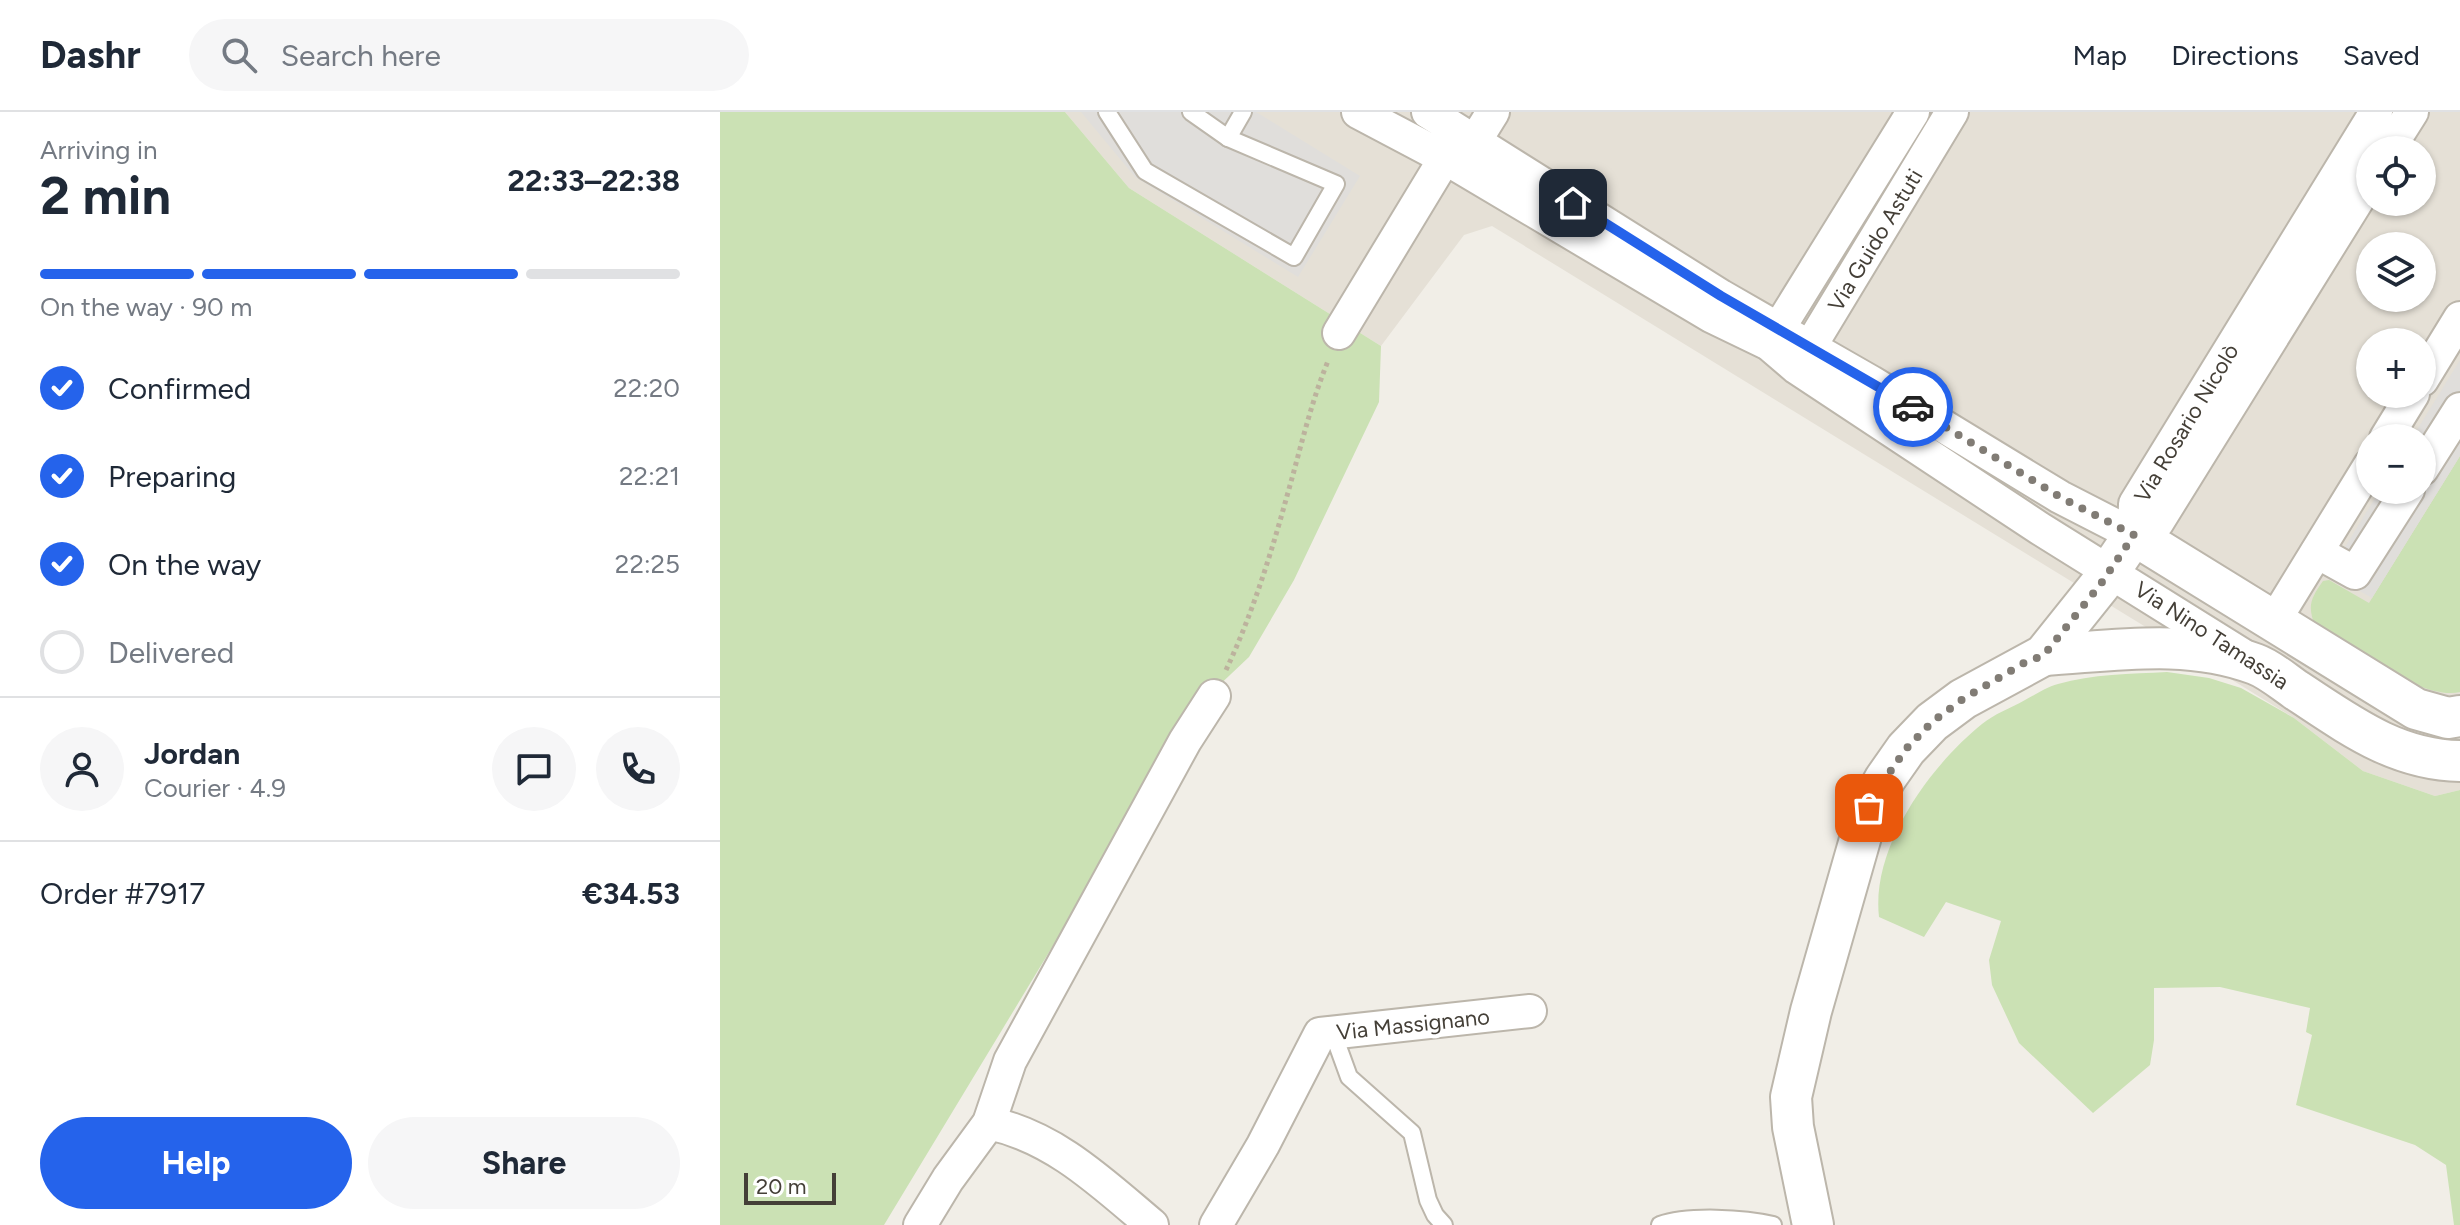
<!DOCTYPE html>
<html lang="en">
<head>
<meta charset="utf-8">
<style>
  body { margin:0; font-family:Figtree,sans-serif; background:#f6f6f7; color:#1f2937; height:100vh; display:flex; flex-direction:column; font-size:30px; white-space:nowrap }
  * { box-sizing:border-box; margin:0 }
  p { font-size:26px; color:#747a83 }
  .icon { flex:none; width:44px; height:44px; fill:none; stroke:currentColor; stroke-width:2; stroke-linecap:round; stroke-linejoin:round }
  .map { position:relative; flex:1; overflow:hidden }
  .side { display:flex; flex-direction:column; background:#fff; width:720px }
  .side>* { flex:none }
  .buttons { position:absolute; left:1636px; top:24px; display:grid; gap:16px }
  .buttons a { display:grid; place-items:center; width:80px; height:80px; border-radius:50%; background:#fff; box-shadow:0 2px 6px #0004; font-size:40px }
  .scale { position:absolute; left:24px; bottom:20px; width:92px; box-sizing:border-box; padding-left:8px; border:4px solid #443f37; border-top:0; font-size:22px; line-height:28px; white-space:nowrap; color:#443f37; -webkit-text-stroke:6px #fff; paint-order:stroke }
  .pin { position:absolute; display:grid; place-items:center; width:68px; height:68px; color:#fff; margin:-34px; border-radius:16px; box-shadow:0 4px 12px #0006 }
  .courier { position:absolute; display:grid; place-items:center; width:80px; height:80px; margin:-40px; border:6px solid #2563eb; border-radius:50%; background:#fff; color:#222; box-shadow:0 2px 10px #0007 }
  .overview em { font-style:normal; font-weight:700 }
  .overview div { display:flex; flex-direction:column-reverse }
  .overview { display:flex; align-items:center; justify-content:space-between; height:136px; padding:0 40px }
  h1 { font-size:52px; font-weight:700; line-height:60px }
  .bar { display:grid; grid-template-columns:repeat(4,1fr); gap:12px 8px; align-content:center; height:96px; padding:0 40px }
  .bar i { height:10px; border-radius:6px; background:#e0e1e3 }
  .bar .current { background:#2563eb }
  .bar p { grid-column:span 4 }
  .line { display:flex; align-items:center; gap:20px; padding:0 40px; border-top:2px solid #e0e1e3 }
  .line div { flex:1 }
  .round { display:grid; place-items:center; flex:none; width:84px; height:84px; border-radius:42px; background:#f6f6f7 }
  ol { padding:0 40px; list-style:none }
  li { display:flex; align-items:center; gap:24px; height:88px }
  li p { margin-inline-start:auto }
  li .icon { padding:8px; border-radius:50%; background:#2563eb; color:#fff; stroke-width:4 }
  li:last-child { color:#747a83 }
  li i { width:44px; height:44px; border:4px solid #e0e1e3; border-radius:50% }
  .action { display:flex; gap:16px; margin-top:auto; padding:16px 40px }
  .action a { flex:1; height:92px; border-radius:48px; background:#2563eb; color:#fff; font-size:32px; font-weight:700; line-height:92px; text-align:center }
  .action a+a { background:#f6f6f7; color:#1f2937 }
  header { display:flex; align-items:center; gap:48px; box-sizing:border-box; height:112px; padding:0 40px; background:#fff; border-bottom:2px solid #e0e1e3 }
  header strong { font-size:38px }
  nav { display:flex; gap:44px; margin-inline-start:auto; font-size:28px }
  .search { width:560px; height:72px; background:#f6f6f7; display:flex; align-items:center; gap:20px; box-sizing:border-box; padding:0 28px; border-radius:44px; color:#747a83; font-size:30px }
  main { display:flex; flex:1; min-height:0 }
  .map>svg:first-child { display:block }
  .residential { fill:#e5e0d6; fill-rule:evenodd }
  .green { fill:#cbe1b4 }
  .parking { fill:#e0dedb }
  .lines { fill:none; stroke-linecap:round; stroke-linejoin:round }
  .service-casing { stroke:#bcb6ab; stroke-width:20 }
  .minor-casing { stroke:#bcb6ab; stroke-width:36 }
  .tertiary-casing { stroke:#bcb6ab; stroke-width:44 }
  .path { stroke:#bcb29d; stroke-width:5; stroke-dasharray:4 4; stroke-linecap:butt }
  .service { stroke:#fff; stroke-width:16 }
  .minor { stroke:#fff; stroke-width:32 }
  .tertiary { stroke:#fff; stroke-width:40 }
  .done { stroke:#817c75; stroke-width:8; stroke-dasharray:0 14.4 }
  .route { stroke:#2563eb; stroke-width:10 }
  .labels { text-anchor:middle; stroke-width:8; stroke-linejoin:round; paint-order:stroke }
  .street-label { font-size:22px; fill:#443f37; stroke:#fff }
</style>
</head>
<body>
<header>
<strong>Dashr</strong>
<div class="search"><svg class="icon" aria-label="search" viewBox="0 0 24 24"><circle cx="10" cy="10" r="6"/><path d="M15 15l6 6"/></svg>Search here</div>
<nav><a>Map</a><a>Directions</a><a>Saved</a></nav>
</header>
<main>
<section class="side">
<div class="overview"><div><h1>2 min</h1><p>Arriving in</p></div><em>22:33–22:38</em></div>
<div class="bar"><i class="current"></i><i class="current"></i><i class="current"></i><i></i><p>On the way · 90 m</p></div>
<ol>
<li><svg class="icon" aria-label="check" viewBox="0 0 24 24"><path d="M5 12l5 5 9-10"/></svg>Confirmed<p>22:20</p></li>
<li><svg class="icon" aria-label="check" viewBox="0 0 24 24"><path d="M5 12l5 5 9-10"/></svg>Preparing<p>22:21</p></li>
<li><svg class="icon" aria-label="check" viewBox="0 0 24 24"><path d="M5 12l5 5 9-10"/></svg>On the way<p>22:25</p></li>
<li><i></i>Delivered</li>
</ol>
<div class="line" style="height:144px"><a class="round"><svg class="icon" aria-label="person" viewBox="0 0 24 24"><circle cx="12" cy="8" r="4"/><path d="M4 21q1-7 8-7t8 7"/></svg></a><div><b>Jordan</b><p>Courier · 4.9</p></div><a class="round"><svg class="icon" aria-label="chat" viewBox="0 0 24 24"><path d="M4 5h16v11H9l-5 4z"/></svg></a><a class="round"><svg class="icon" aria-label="phone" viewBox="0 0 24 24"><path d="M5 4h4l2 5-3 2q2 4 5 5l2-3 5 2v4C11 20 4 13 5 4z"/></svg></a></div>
<div class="line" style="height:104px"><div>Order #7917</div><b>€34.53</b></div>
<div class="action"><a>Help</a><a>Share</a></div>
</section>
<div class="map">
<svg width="1740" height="1113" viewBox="0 0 1740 1113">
  <rect width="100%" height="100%" fill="#f1eee7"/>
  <!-- residential -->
  <path class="residential" d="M345 0H1740V678L1715 684 1643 659 1574 606 772 114 744 123 661 234 409 76ZM1650 38H1702V90H1650ZM1650 134H1702V186H1650ZM1650 230H1702V282H1650ZM1650 326H1702V378H1650Z"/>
  <!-- green -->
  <g class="green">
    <path d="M0 0H345L409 76 661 234 659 290 574 468 529 545 455 615 337 827 164 1113H0Z"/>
    <path d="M1740 344V580C1702 589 1631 536 1596 516 1587 495 1590 487 1603 469L1609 468 1649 491Z"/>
    <path d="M1447 560 1489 566 1521 576 1574 606 1643 659 1715 684 1740 678V1113H1734L1726 1053 1695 1033 1576 993 1592 923 1586 920 1590 896 1500 875 1434 876V928L1430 953 1373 1001 1299 931 1272 873 1269 848 1281 809 1226 790 1204 825 1159 805C1151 735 1210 654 1262 612 1274 602 1291 596 1305 588 1315 583 1326 575 1338 572 1372 562 1411 562 1447 560Z"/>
  </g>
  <!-- parking -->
  <g class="parking">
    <path d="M361 0H536L640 64 578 165 415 65Z"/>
    <path d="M1740 248V344L1652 486 1609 461 1660 378H1702V326H1692Z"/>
  </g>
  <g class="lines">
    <!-- service casing -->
    <g class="service-casing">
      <g id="service">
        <path d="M387 0 425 59 574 145 616 72 508 26 471 0"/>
        <path d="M508 26 523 0"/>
        <path d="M613 921 629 965 692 1021 708 1088 715 1103 724 1113"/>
        <path d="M940 1113C967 1103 1025 1106 1053 1113"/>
      </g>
    </g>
    <!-- minor casing -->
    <g class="minor-casing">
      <g id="minor">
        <path d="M638 0 725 46 991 204 1049 232 1077 256 1319 416 1521 542"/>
        <path d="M708 0 1001 184 1151 270 1340 385 1414 423"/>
        <path d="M1668 38 1692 0"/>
        <path d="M738 39 755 29 773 0"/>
        <path d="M619 221 725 46 726 26"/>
        <path d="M1049 232 1193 0"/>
        <path d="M1079 253 1232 0"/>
        <path d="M1702 268 1740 206"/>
        <path d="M1666 326 1693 282"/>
        <path d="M1702 357 1740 297"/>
        <path d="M1414 423 1415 392 1656 0"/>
        <path d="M1414 423 1437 411 1650 68"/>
        <path d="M1597 440 1635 461 1688 378"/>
        <path d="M1553 511 1650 353"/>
        <path d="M269 1011C335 1025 382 1071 432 1113"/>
        <path d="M200 1113 228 1067 269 1011 290 949 465 629 494 584"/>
        <path d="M496 1113 543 1033 600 922 810 899"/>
      </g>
    </g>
    <!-- tertiary casing -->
    <g class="tertiary-casing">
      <g id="tertiary">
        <path d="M1324 543C1394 539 1466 526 1535 552 1549 557 1563 569 1576 578 1628 612 1675 648 1740 649"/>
        <path d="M1093 1113 1073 1015 1071 985 1091 899 1149 696 1165 667 1186 637 1212 610 1243 587 1324 543 1380 473 1414 423 1696 597 1728 606 1740 604"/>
      </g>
    </g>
    <!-- path -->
    <path class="path" d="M506 558C532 503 551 442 567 384 580 339 590 293 608 249"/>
    <!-- service -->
    <use href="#service" class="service"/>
    <!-- minor -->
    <use href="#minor" class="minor"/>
    <!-- tertiary -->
    <use href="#tertiary" class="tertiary"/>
  </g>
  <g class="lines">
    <!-- done -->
    <path class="done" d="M1149 696 1165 667 1186 637 1212 610 1243 587 1304 551 1324 543 1380 473 1414 423 1340 385 1193 295"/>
    <!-- route -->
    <path class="route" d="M853 91 1001 184 1193 295"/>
  </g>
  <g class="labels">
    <!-- street labels -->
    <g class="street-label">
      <text transform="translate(1155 128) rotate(-59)" y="8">Via Guido Astuti</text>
      <text transform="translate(1466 311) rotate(-59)" y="8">Via Rosario Nicolò</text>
      <text transform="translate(1492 523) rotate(33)" y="8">Via Nino Tamassia</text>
      <text transform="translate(693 912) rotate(-6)" y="8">Via Massignano</text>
    </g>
  </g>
</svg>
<div class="buttons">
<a><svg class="icon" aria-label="locate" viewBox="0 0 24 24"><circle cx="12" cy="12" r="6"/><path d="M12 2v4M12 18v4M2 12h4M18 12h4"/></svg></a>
<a><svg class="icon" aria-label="layers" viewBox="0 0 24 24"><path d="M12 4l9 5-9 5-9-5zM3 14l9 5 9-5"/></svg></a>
<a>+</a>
<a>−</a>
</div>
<div class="scale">20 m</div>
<div class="pin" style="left:1149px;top:696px;background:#ea580c"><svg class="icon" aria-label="bag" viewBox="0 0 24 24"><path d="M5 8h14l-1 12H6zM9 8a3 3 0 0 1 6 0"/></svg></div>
<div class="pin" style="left:853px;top:91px;background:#1f2937"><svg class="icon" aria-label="home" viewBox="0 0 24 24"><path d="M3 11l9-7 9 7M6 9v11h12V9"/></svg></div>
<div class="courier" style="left:1193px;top:295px"><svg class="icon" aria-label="car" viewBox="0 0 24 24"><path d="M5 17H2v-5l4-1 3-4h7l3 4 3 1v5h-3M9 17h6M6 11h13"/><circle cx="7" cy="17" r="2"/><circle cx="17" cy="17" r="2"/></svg></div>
</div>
</main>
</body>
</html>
